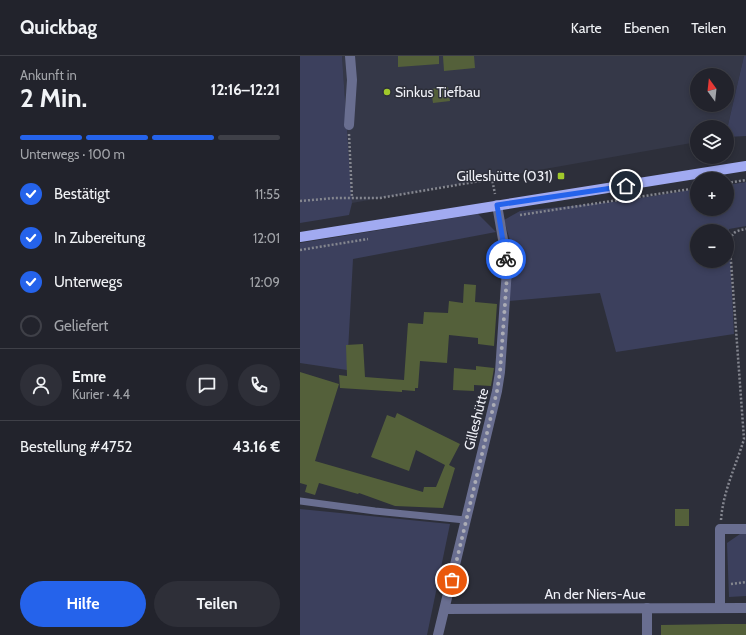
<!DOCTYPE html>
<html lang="de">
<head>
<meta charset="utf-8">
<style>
  body { margin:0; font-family:Cabin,sans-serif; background:#2e2f38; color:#f1f3f6; height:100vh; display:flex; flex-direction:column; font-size:15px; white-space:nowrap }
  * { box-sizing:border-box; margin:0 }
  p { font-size:13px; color:#a2a4a9 }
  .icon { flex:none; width:22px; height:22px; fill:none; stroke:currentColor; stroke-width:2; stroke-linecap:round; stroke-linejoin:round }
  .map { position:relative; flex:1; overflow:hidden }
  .side { display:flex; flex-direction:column; background:#22232c; width:300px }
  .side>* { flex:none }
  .needle { width:26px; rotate:345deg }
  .buttons { position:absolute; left:390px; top:12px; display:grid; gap:8px }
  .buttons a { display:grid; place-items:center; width:44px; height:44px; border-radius:50%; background:#22232c; box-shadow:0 2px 6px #0003,0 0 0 1px #3f4048; font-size:20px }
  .pin { position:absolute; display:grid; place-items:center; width:34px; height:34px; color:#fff; margin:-17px; border:2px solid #fff; border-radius:50%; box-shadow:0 1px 4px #0007 }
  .courier { position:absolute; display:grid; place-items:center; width:40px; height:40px; margin:-20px; border:3px solid #2563eb; border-radius:50%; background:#fff; color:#222; box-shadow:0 1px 5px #0007 }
  .summary em { font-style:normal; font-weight:700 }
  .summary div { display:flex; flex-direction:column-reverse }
  .summary { display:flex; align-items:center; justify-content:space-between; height:68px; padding:0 20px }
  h1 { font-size:26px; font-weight:700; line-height:30px }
  .bar { display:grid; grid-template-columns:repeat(4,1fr); gap:6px 4px; align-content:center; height:48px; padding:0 20px }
  .bar i { height:5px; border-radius:3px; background:#3f4048 }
  .bar .active { background:#2563eb }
  .bar p { grid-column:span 4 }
  .line { display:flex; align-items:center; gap:10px; padding:0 20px; border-top:1px solid #3f4048 }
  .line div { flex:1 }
  .round { display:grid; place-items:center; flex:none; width:42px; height:42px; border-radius:21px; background:#2e2f38 }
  ol { padding:0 20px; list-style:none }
  li { display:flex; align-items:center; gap:12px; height:44px }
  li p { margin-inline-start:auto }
  li .icon { padding:4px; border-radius:50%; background:#2563eb; color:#fff; stroke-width:4 }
  li:last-child { color:#a2a4a9 }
  li i { width:22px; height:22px; border:2px solid #3f4048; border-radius:50% }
  .button { display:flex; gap:8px; margin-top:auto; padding:8px 20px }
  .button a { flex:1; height:46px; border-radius:24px; background:#2563eb; color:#fff; font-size:16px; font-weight:700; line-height:46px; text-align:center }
  .button a+a { background:#2e2f38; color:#f1f3f6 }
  header { display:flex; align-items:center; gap:24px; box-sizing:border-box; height:56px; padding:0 20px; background:#22232c; border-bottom:1px solid #3f4048 }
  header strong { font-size:19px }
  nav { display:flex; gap:22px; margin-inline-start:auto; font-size:14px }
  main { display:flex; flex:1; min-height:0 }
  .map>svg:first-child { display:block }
  .built { fill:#353848; fill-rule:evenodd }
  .green { fill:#3c405d; fill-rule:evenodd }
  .building { fill:#54603a }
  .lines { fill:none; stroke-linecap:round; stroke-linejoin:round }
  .path { stroke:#84868f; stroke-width:2.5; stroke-dasharray:2 2; stroke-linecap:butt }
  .lane { stroke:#696e90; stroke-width:7 }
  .street { stroke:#696e90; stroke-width:10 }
  .primary { stroke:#a1aaf1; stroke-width:10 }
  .done { stroke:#abacb5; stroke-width:4; stroke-dasharray:0 7.2 }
  .route { stroke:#2563eb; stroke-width:5 }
  .poi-dot { fill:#a1c92b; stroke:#2d2f3a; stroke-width:1.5 }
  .labels { text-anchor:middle; stroke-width:3; stroke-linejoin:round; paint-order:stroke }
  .poi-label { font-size:14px; fill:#eff0f7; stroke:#2d2f3a; text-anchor:start }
  .street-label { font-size:14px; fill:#eff0f7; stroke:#2d2f3a }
</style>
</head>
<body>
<header>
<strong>Quickbag</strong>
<nav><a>Karte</a><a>Ebenen</a><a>Teilen</a></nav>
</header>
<main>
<section class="side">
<div class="summary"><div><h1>2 Min.</h1><p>Ankunft in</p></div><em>12:16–12:21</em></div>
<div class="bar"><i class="active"></i><i class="active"></i><i class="active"></i><i></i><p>Unterwegs · 100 m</p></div>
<ol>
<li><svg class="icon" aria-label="check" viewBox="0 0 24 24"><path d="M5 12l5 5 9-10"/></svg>Bestätigt<p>11:55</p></li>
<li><svg class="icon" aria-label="check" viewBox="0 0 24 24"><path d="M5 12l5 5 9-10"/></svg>In Zubereitung<p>12:01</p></li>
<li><svg class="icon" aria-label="check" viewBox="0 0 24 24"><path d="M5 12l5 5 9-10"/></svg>Unterwegs<p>12:09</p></li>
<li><i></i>Geliefert</li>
</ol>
<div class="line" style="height:72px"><a class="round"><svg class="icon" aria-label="person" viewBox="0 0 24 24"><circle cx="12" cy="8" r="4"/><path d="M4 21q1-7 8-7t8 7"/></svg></a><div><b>Emre</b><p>Kurier · 4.4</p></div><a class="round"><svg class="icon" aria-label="chat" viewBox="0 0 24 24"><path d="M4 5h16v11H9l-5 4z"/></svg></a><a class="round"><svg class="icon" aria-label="phone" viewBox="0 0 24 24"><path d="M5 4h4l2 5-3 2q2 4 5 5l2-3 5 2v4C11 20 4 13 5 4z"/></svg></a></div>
<div class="line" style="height:52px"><div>Bestellung #4752</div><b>43.16 €</b></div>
<div class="button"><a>Hilfe</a><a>Teilen</a></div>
</section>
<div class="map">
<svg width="446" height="579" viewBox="0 0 446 579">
  <rect width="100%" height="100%" fill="#2d2f3a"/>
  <!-- built -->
  <path class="built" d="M42 0H444L428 69 427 71H397V86L52 147ZM397 19H427V49H397Z"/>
  <!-- green -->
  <g class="green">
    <path d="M0 0H42L52 147 49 159 0 167Z"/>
    <path d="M444 0H446V80L427 81V71L428 69Z"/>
    <path d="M446 126V170L429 173 434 278 316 296 300 237 209 245 212 191 204 164 220 155 321 145 397 133V153H427V129ZM397 175H427V205H397Z"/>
    <path d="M178 158 196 176 53 203 47 314 0 307V187Z"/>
    <path d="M0 453 150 468 127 579H0Z"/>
    <path d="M440 478H446V540L429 541 427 487Z"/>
  </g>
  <!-- building -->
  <g class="building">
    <path d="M98 0H139V8L98 11Z"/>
    <path d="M143 0H174L175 12 144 15Z"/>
    <path d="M148 31 150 45 133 47 131 33Z"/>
    <path d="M164 228 176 229 175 246 197 248 194 290 178 288V282L149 279 147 307 120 305 118 332H115V335L102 334V336L40 332 39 319 47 320 46 289 63 288 65 321 104 324 108 267 123 268 124 256 148 257 149 245 163 247Z"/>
    <path d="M176 310 194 312 191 330 174 329V335L153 334 154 312 176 314Z"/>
    <path d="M0 316 39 328 15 405 123 436 124 431H136L145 409 116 394 109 415 71 401 87 359 95 362 97 357 160 388 149 409 155 412 143 452 95 450 59 437 58 438 19 427 15 439 5 436 7 429 0 427Z"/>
    <rect x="375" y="453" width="14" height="17"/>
    <path d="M424 568H446V579H361V569Z"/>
  </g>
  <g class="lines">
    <!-- path -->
    <g class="path">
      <path d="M49 78 52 142"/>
      <path d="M427 127 446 124"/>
      <path d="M0 145 35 142H80L192 123 195 138"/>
      <path d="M220 159 397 132"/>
      <path d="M0 194 68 183"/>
      <path d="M421 464C423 435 436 410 444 383L430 192C430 178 433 175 446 173"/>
      <path d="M431 528 446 526"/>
    </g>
    <!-- lane -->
    <path class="lane" d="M0 445 75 455 165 464"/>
    <!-- street -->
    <g class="street">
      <path d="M49 69 52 24 50 0"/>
      <path d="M347 552V579"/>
      <path d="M420 552V473H446"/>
      <path d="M145 553 446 552"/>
      <path d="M138 579 197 335 200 316 207 213 205 195 197 149"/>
    </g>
    <!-- primary -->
    <path class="primary" d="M0 181 446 110"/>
  </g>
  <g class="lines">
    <!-- done -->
    <path class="done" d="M152 524 197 335 200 316 207 220 206 203"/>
    <!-- route -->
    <path class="route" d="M206 203 197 149 326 130"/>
  </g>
  <!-- markers -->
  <g class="poi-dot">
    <circle cx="87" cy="36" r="4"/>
    <rect x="257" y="116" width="8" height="8" rx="2"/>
  </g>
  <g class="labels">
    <!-- poi labels -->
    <g class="poi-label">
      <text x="95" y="41">Sinkus Tiefbau</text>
      <text x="253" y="125" text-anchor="end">Gilleshütte (031)</text>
    </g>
    <!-- street labels -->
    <g class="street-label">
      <text transform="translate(176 363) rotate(-76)" y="5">Gilleshütte</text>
      <text x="295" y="543">An der Niers-Aue</text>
    </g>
  </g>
</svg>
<div class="buttons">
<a><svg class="needle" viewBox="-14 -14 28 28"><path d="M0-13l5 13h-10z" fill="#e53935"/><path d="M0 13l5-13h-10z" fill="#a2a4a9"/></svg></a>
<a><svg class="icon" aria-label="layers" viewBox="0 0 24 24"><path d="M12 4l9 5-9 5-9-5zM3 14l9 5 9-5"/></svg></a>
<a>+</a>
<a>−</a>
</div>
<div class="pin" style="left:152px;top:524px;background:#ea580c"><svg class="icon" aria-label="bag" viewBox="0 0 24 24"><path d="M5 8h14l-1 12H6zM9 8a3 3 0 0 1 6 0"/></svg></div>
<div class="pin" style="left:326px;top:130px;background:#1f2937"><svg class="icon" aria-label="home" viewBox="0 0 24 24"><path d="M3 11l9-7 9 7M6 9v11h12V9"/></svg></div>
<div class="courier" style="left:206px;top:203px"><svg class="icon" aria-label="bike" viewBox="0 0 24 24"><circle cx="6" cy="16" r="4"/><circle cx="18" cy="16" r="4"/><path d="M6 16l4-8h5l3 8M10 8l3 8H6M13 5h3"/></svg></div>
</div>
</main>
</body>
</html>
